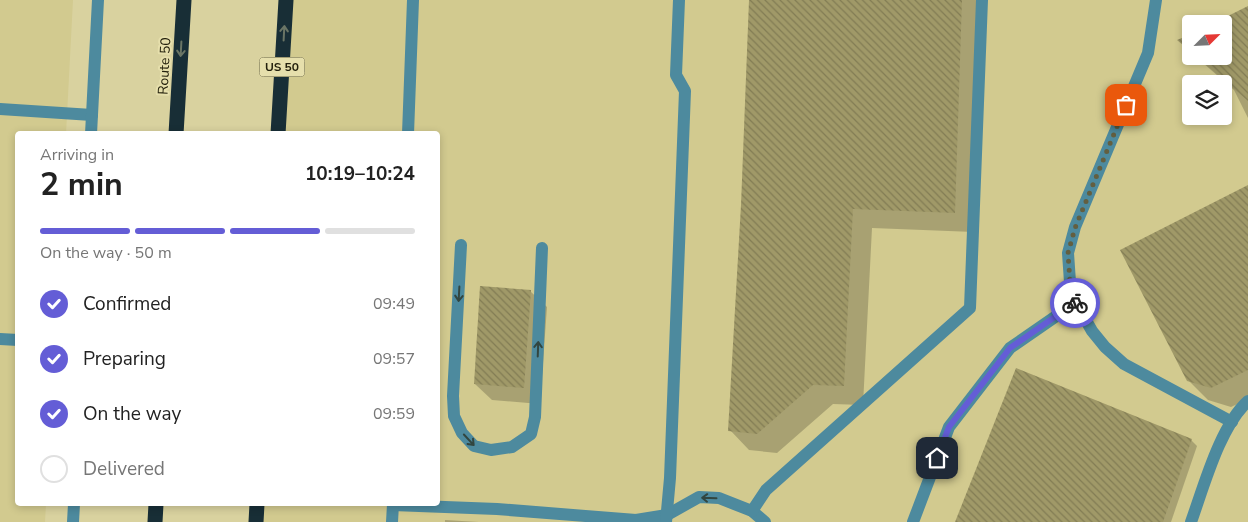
<!DOCTYPE html>
<html lang="en">
<head>
<meta charset="utf-8">
<style>
  body { margin:0; font-family:"Nunito Sans",sans-serif; background:#f6f6f6; color:#222; height:100vh; display:flex; flex-direction:column; font-size:19px; white-space:nowrap }
  * { box-sizing:border-box; margin:0 }
  p { font-size:16px; color:#767676 }
  .icon { flex:none; width:28px; height:28px; fill:none; stroke:currentColor; stroke-width:2; stroke-linecap:round; stroke-linejoin:round }
  .map { position:relative; flex:1; overflow:hidden }
  .details { position:absolute; left:15px; top:131px; width:425px; height:375px; display:flex; flex-direction:column; background:#fff; border-radius:5px; box-shadow:0 2px 8px #0003 }
  .details>* { flex:none }
  .needle { width:32px; rotate:66deg }
  .controls { position:absolute; left:1182px; top:15px; display:grid; gap:10px }
  .controls a { display:grid; place-items:center; width:50px; height:50px; border-radius:5px; background:#fff; box-shadow:0 2px 8px #0003; font-size:25px }
  .pin { position:absolute; display:grid; place-items:center; width:42px; height:42px; color:#fff; margin:-21px; border-radius:10px; box-shadow:0 2px 8px #0006 }
  .courier { position:absolute; display:grid; place-items:center; width:50px; height:50px; margin:-25px; border:4px solid #645dd6; border-radius:50%; background:#fff; color:#222; box-shadow:0 1px 6px #0007 }
  .overview em { font-style:normal; font-weight:700 }
  .overview div { display:flex; flex-direction:column-reverse }
  .overview { display:flex; align-items:center; justify-content:space-between; height:85px; padding:0 25px }
  h1 { font-size:32px; font-weight:700; line-height:38px }
  .bar { display:grid; grid-template-columns:repeat(4,1fr); gap:8px 5px; align-content:center; height:60px; padding:0 25px }
  .bar i { height:6px; border-radius:4px; background:#e0e0e0 }
  .bar .selected { background:#645dd6 }
  .bar p { grid-column:span 4 }
  ol { padding:0 25px; list-style:none }
  li { display:flex; align-items:center; gap:15px; height:55px }
  li p { margin-inline-start:auto }
  li .icon { padding:5px; border-radius:50%; background:#645dd6; color:#fff; stroke-width:4 }
  li:last-child { color:#767676 }
  li i { width:28px; height:28px; border:2px solid #e0e0e0; border-radius:50% }
  .map>svg:first-child { display:block }
  .built { fill:#d2ca8f; fill-rule:evenodd }
  .shadow { fill:#0003 }
  .building { fill:url(#building-back-hatch) }
  .lines { fill:none; stroke-linecap:round; stroke-linejoin:round }
  .minor { stroke:#4d8a9e; stroke-width:12 }
  .highway { stroke:#182e36; stroke-width:15 }
  .oneway { stroke:#6a7565 }
  .oneway2 { stroke:#324640 }
  .done { stroke:#635f40; stroke-width:5; stroke-dasharray:0 9 }
  .route { stroke:#645dd6; stroke-width:6 }
  .labels { text-anchor:middle; stroke-width:4; stroke-linejoin:round; paint-order:stroke }
  .shield { fill:#e6dfac; stroke:#5e5a3d; stroke-width:1 }
  .shield-label { font-size:12px; font-weight:bold; fill:#24210d }
  .street-label { font-size:14px; fill:#24210d; stroke:#e6dfac }
</style>
</head>
<body>
<div class="map">
<svg width="1248" height="522" viewBox="0 0 1248 522">
  <defs>
    <pattern id="building-back-hatch" width="6" height="6" patternUnits="userSpaceOnUse" patternTransform="scale(1.25)"><rect width="6" height="6" fill="#a09968"/><path d="M-1 5l2 2M0 0l6 6M5-1l2 2" fill="none" stroke="#827c54"/></pattern>
  </defs>
  <rect width="100%" height="100%" fill="#d9d29f"/>
  <!-- built -->
  <g class="built">
    <path d="M0 0H73L66 134H18V504H46L45 522H0Z"/>
    <path d="M286 0H1248V522H256L257 504H438V134H278ZM1191 24H1224V56H1191ZM1191 84H1224V116H1191Z"/>
  </g>
  <!-- shadow -->
  <g class="shadow">
    <path d="M751 0H982L974 232 872 228 863 405 833 404 777 453 749 450 730 430 742 205Z"/>
    <path d="M1248 7V118L1234 90 1195 56H1224V24Z"/>
    <path d="M1248 186V399L1231 407 1208 400 1188 380Z"/>
    <path d="M530 291 547 307 540 404 492 400 475 384Z"/>
    <path d="M1191 440 1197 446 1171 522H956Z"/>
    <path d="M445 520 479 522H445Z"/>
  </g>
  <!-- building -->
  <g class="building">
    <path d="M749 0H962L955 213 853 209 844 386 813 385 757 434 728 431 741 205Z"/>
    <path d="M1248 6V101L1196 56H1224V24H1212Z"/>
    <path d="M1191 34V52L1177 40Z"/>
    <path d="M1248 185V370L1211 388 1187 381 1120 250Z"/>
    <path d="M480 286 531 290 524 388 474 384Z"/>
    <path d="M1016 368 1192 439 1163 522H955Z"/>
  </g>
  <g class="lines">
    <!-- minor -->
    <g class="minor">
      <path d="M1156 0 1148 53 1075 227 1068 253 1070 282 1083 315 1092 331 1105 347 1124 364 1232 422"/>
      <path d="M0 109 92 115"/>
      <path d="M91 134 98 0"/>
      <path d="M408 134 413 0"/>
      <path d="M461 245 453 396 454 416 462 433 474 446 491 450 512 447 531 434 535 417 542 248"/>
      <path d="M0 339 18 340"/>
      <path d="M393 505 497 509 636 520 667 515 699 497 719 498 752 511 765 522"/>
      <path d="M752 511 766 490 970 308 982 0"/>
      <path d="M73 522 74 504"/>
      <path d="M392 522 393 504"/>
      <path d="M666 522 670 478 685 91 676 75 679 0"/>
      <path d="M913 522 949 427 1010 348 1078 301"/>
      <path d="M1191 522C1204 486 1220 426 1248 401"/>
    </g>
    <!-- highway -->
    <g class="highway">
      <path d="M176 134 184 0"/>
      <path d="M278 134 286 0"/>
      <path d="M155 522 156 504"/>
      <path d="M256 522 257 504"/>
    </g>
  </g>
  <!-- one-way arrows -->
  <defs><path id="oneway-shaft" d="M-6 0H5M1.5-3L5.5 0L1.5 3" fill="none" stroke-width="1.6" stroke-linecap="round" stroke-linejoin="round" transform="scale(1.25)"/></defs>
  <g class="oneway">
    <use href="#oneway-shaft" transform="translate(284 33) rotate(-87)"/>
    <use href="#oneway-shaft" transform="translate(181 49) rotate(93)"/>
  </g>
  <g class="oneway2">
    <use href="#oneway-shaft" transform="translate(459 294) rotate(93)"/>
    <use href="#oneway-shaft" transform="translate(538 349) rotate(-88)"/>
    <use href="#oneway-shaft" transform="translate(469 440) rotate(47)"/>
    <use href="#oneway-shaft" transform="translate(709 498) rotate(-178)"/>
  </g>
  <g class="lines">
    <!-- done -->
    <path class="done" d="M1075 303 1078 301 1070 282 1068 253 1075 228 1126 105"/>
    <!-- route -->
    <path class="route" d="M937 458 949 427 1010 348 1075 303"/>
  </g>
  <g class="labels">
    <!-- shield labels -->
    <rect class="shield" x="259.5" y="57.5" width="45" height="19" rx="4"/>
    <g class="shield-label">
      <text x="282" y="71">US 50</text>
    </g>
    <!-- street labels -->
    <g class="street-label">
      <text transform="translate(164 66) rotate(-87)" y="5">Route 50</text>
    </g>
  </g>
</svg>
<div class="controls">
<a><svg class="needle" viewBox="-14 -14 28 28"><path d="M0-13l5 13h-10z" fill="#e53935"/><path d="M0 13l5-13h-10z" fill="#767676"/></svg></a>
<a><svg class="icon" aria-label="layers" viewBox="0 0 24 24"><path d="M12 4l9 5-9 5-9-5zM3 14l9 5 9-5"/></svg></a>
</div>
<div class="pin" style="left:1126px;top:105px;background:#ea580c"><svg class="icon" aria-label="bag" viewBox="0 0 24 24"><path d="M5 8h14l-1 12H6zM9 8a3 3 0 0 1 6 0"/></svg></div>
<div class="pin" style="left:937px;top:458px;background:#1f2937"><svg class="icon" aria-label="home" viewBox="0 0 24 24"><path d="M3 11l9-7 9 7M6 9v11h12V9"/></svg></div>
<div class="courier" style="left:1075px;top:303px"><svg class="icon" aria-label="bike" viewBox="0 0 24 24"><circle cx="6" cy="16" r="4"/><circle cx="18" cy="16" r="4"/><path d="M6 16l4-8h5l3 8M10 8l3 8H6M13 5h3"/></svg></div>
<section class="details">
<div class="overview"><div><h1>2 min</h1><p>Arriving in</p></div><em>10:19–10:24</em></div>
<div class="bar"><i class="selected"></i><i class="selected"></i><i class="selected"></i><i></i><p>On the way · 50 m</p></div>
<ol>
<li><svg class="icon" aria-label="check" viewBox="0 0 24 24"><path d="M5 12l5 5 9-10"/></svg>Confirmed<p>09:49</p></li>
<li><svg class="icon" aria-label="check" viewBox="0 0 24 24"><path d="M5 12l5 5 9-10"/></svg>Preparing<p>09:57</p></li>
<li><svg class="icon" aria-label="check" viewBox="0 0 24 24"><path d="M5 12l5 5 9-10"/></svg>On the way<p>09:59</p></li>
<li><i></i>Delivered</li>
</ol>
</section>
</div>
</body>
</html>
